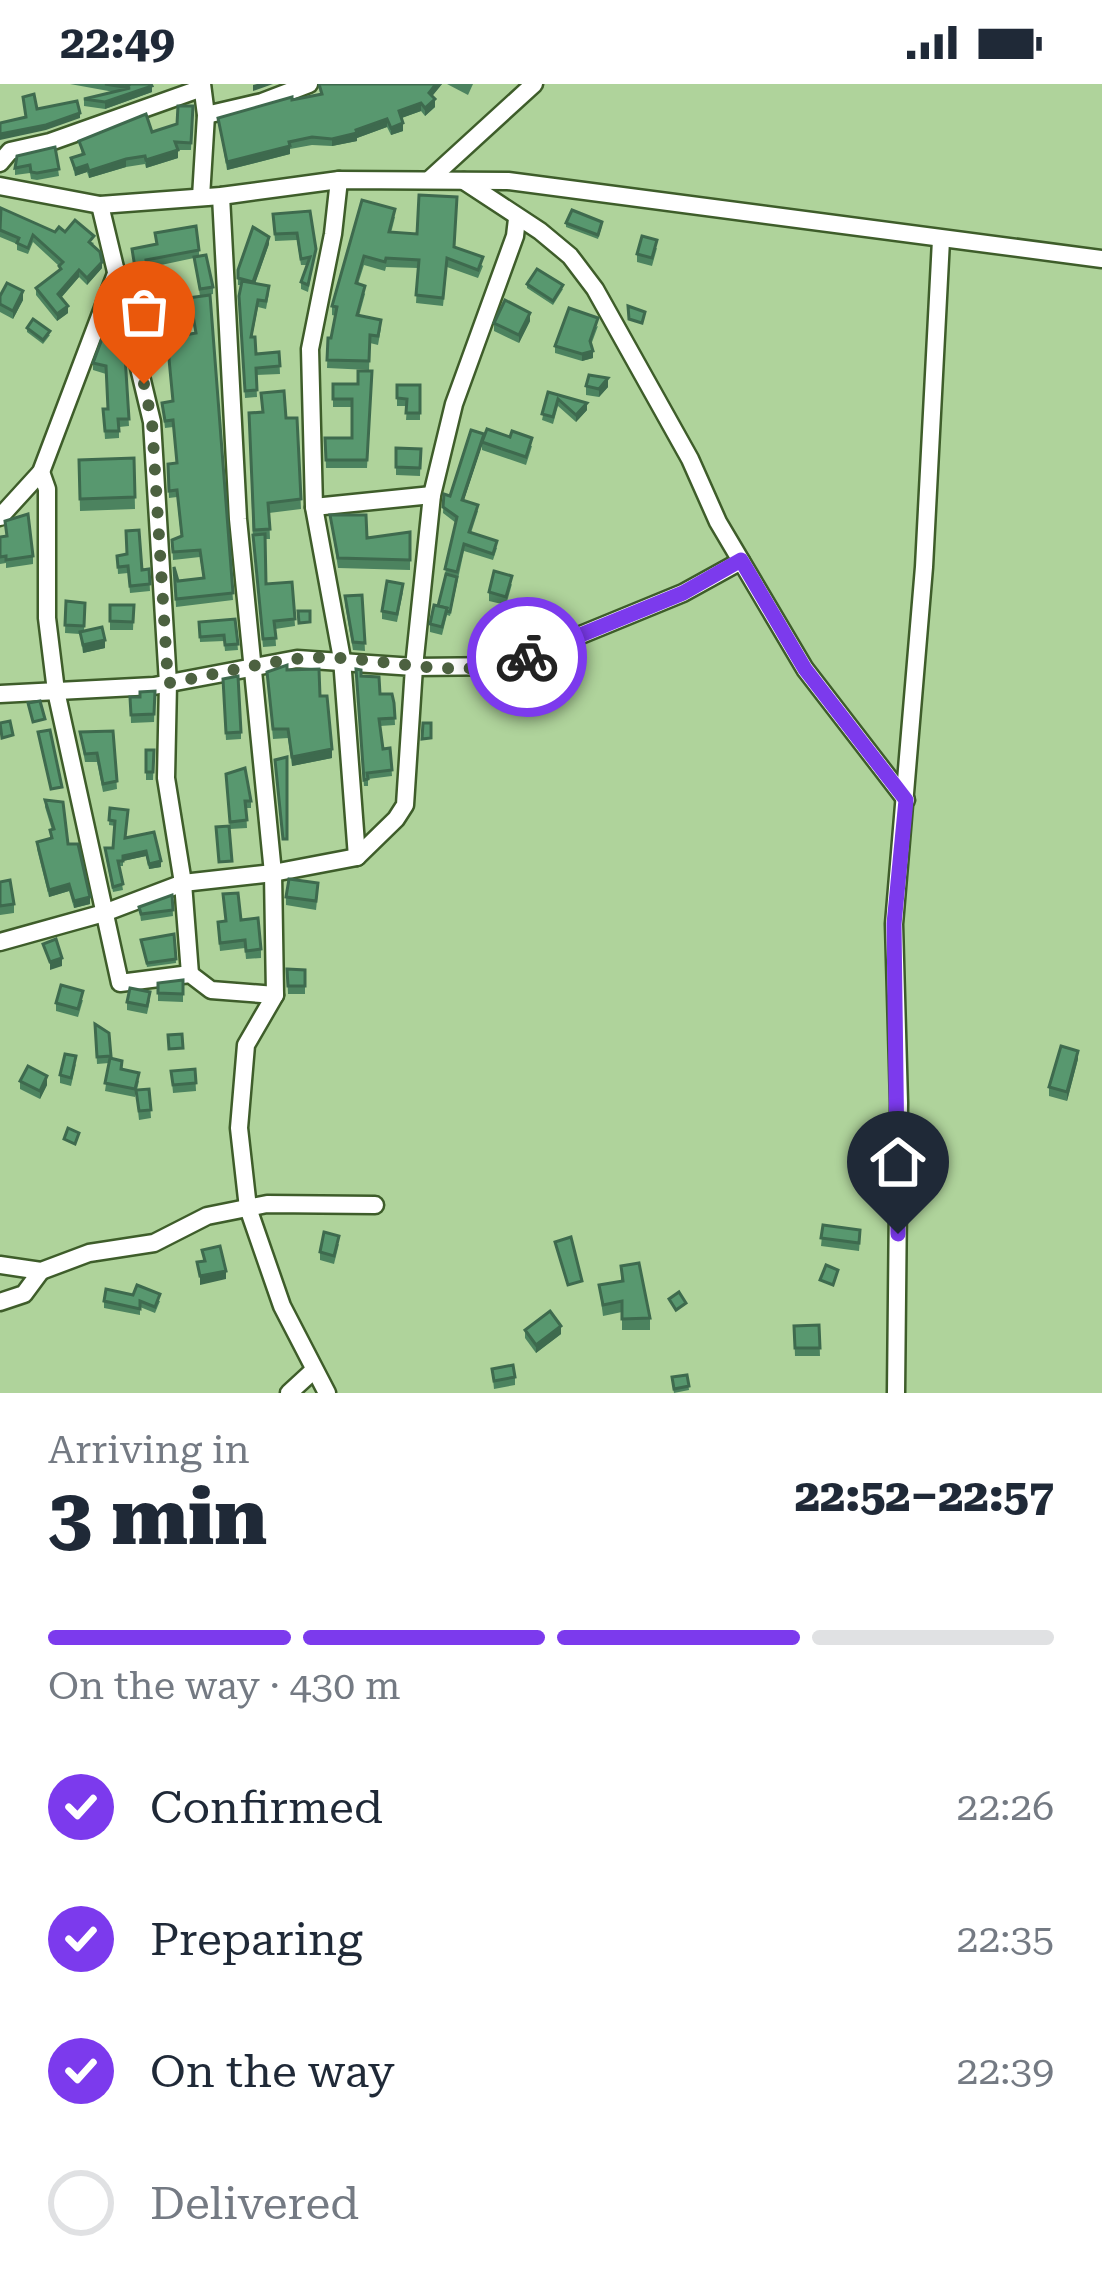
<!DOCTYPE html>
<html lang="en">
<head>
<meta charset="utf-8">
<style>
  body { margin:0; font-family:"Roboto Serif",serif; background:#f2f2f3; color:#1f2937; height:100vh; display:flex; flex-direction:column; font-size:45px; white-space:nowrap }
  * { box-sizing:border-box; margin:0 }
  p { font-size:39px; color:#747a83 }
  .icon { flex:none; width:66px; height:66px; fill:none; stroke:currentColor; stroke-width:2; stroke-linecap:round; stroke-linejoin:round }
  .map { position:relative; height:1309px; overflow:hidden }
  .drawer { display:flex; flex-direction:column; background:#fff; flex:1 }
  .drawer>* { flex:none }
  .pin { position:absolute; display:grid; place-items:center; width:102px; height:102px; color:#fff; margin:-123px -51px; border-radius:50% 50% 50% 0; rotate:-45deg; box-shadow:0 0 12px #0007 }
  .pin .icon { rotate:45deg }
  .courier { position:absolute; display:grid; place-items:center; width:120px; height:120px; margin:-60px; border:9px solid #7c3aed; border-radius:50%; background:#fff; color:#222; box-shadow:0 3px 15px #0007 }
  .overview em { font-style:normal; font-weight:800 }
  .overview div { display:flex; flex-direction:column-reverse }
  .overview { display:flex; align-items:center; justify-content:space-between; height:204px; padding:0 48px }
  h1 { font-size:78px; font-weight:800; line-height:90px }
  .bar { display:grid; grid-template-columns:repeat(4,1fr); gap:18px 12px; align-content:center; height:144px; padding:0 48px }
  .bar i { height:15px; border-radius:9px; background:#e0e1e3 }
  .bar .selected { background:#7c3aed }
  .bar p { grid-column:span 4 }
  ol { padding:0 48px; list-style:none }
  li { display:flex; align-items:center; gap:36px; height:132px }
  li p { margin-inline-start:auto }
  li .icon { padding:12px; border-radius:50%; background:#7c3aed; color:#fff; stroke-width:4 }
  li:last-child { color:#747a83 }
  li i { width:66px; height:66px; border:6px solid #e0e1e3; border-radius:50% }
  .status { display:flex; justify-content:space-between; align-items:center; height:84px; padding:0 60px; background:#fff; direction:ltr }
  .status svg { height:33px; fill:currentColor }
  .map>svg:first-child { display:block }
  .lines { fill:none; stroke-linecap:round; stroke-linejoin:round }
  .minor-casing { stroke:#3e5d2a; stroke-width:21 }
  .minor { stroke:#fff; stroke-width:16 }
  .wall { fill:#4c835f }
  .shaded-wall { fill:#3e6a4e }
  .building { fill:#58986f; stroke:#3e6a4e; stroke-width:3 }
  .done { stroke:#4c6140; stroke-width:12; stroke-dasharray:0 21.6 }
  .route { stroke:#7c3aed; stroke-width:15 }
</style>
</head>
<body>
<div class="status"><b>22:49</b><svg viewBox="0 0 49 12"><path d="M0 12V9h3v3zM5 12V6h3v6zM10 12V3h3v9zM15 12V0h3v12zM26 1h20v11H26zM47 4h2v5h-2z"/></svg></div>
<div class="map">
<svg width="1102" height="1309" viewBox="0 0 1102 1309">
  <rect width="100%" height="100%" fill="#afd39b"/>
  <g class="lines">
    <!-- minor casing -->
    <g class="minor-casing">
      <g id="minor">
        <path d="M206 31 262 18 309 0"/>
        <path d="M0 79 10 67 50 58 202 4"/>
        <path d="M339 96 333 150 310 265 314 423 342 575 357 773"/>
        <path d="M429 96 534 0"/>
        <path d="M464 97 540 147 570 172 595 205 690 375 718 438 805 585 906 716"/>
        <path d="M0 102 100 121 221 112 339 96 508 97 1102 175"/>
        <path d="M221 112 238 435 273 789 275 911 246 961 239 1044 248 1124 282 1222 327 1309"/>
        <path d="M201 113 206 31 202 0"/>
        <path d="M100 121 152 338 168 599 166 694 183 799 190 890"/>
        <path d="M517 135 515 152 454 320 432 411 414 583 505 582 683 509 741 477"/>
        <path d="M41 388 47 405V534L56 607 120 899 190 890 211 906 275 911"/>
        <path d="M314 423 432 411"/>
        <path d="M0 433 41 388 117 187"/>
        <path d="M0 610 154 602 297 575 414 583 405 721 396 735 357 773 273 789 183 799 104 829 0 858"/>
        <path d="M0 1181 41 1187 89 1169 154 1159 207 1132 267 1120 375 1121"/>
        <path d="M0 1218 24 1210 41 1187"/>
        <path d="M289 1309 314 1286"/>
        <path d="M896 1309 899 1019 894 840 924 483 941 156"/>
      </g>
    </g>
    <!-- minor -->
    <use href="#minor" class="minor"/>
  </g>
  <!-- wall -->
  <g class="wall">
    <path d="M70 0H151L152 8 105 25 84 22V15L114 8Z"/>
    <path d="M319 0H442L432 12 435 23 425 32 421 27 401 34 403 47 391 51 387 43 357 54V57L332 62 312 61 290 65V70L227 86 218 34 320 10Z"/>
    <path d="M447 0H473L468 11Z"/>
    <path d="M193 22 191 66H178V74L146 84 145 80 126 83 89 94 87 88 75 92 71 74 82 71 79 57 152 48 177 40Z"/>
    <path d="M55 63 59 92 37 96 31 95 30 89 15 91V84Z"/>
    <path d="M362 116 395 133 391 149 454 163 483 182 478 194 447 183 443 222 416 219 418 184 386 183 385 187 364 181 358 200 365 210 359 232 381 244 378 261 370 259 369 286 327 284 328 254H331L336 232 332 231V222Z"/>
    <path d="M0 126 55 148H65L94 159 92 161 102 184 87 201 79 193 61 214 68 229 57 237 36 211V204L59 187V182L33 158 28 170 17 166V160L0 153Z"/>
    <path d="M273 130 316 165 308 208 301 205V198L307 181H301L297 156 275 157Z"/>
    <path d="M566 139 602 142 598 155 566 143Z"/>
    <path d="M155 149 199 166V172L213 203V210L200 212 194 174 147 184 152 212 159 218 210 211 233 516 176 523 174 483 178 497 203 494 200 473 173 476 172 456 181 453 177 413 169 414 168 380 177 379 173 343 165 344 162 319 172 318 195 249 192 234 169 237 170 247 155 249 151 227 141 228 132 165 156 161Z"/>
    <path d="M269 160 255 200 269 209 266 225 258 223 252 253 256 270 279 268 280 290 256 291 257 313 245 314 239 220 241 201H238V186Z"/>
    <path d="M657 164 652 182 637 178V170Z"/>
    <path d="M527 200 563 205 553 221 527 204Z"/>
    <path d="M0 212 23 216 13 235 0 228Z"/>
    <path d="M530 237 519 259 494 247V239Z"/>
    <path d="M598 242 591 261 593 274 582 277 555 269V262Z"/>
    <path d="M27 244 50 251 43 260 27 248Z"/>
    <path d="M116 246 111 258 125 272 129 342 119 343V354L105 355 103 325H108L106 290 93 286V279Z"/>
    <path d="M372 287 367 384H326L325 354H352V323H333V300H358Z"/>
    <path d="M397 301H420V336H406L407 322H397Z"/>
    <path d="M586 302 608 303 599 313 586 311Z"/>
    <path d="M548 308 587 326 576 338 558 322 553 340 542 336Z"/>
    <path d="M249 329 286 334H297L301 425 269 429 270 455H265L266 500 292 498 295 542 275 545 276 562 263 563 253 458Z"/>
    <path d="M484 350 532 362 526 381 482 366V360L464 416 478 427 471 449 497 464 493 476 464 467 450 532 447 531 442 551 430 548V540L438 522 456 439 443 429 444 410 450 412Z"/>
    <path d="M396 364 421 365 420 392 396 391Z"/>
    <path d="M134 374 135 425 80 427 79 376Z"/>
    <path d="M330 431 367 454 410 448V486L338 484Z"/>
    <path d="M0 453 33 472V480L6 484V479L0 480Z"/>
    <path d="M127 470 142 486 149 485 150 507 130 509 128 489 118 490 117 472Z"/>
    <path d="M512 500 506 521 489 517V508Z"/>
    <path d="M403 508 397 538 382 535V527Z"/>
    <path d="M362 511 365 567 353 566 345 520V512Z"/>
    <path d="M66 517 85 519 84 547 105 564 83 569 80 550 65 549Z"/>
    <path d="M110 521H134L133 546H110Z"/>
    <path d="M235 535 238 566 225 567 224 557 200 558 199 538Z"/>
    <path d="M287 586 320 612 332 674 292 682 288 654 273 655 267 588Z"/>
    <path d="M356 592H361L380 610 394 619 395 641 380 642 383 665 390 664 392 692 368 695V702H364Z"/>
    <path d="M223 602 241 648V655L226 656Z"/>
    <path d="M155 607 154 638 131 639 130 613H140Z"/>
    <path d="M113 647 117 705 103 708 97 678H85L80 648Z"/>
    <path d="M146 666H154L153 696H146Z"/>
    <path d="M226 690 251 717V724H246L247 744 230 745Z"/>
    <path d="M45 716 68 760 90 820 74 824 69 807 49 813 37 765V758L50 755V746H52L45 723Z"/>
    <path d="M110 724 126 754 161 783 149 785 146 772 123 777V782H119L123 806 113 808 105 769V764H113L115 742 109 741Z"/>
    <path d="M0 798 14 820V829L0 831Z"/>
    <path d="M318 807 316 826 286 821V813Z"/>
    <path d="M172 811 173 832 141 837 139 823Z"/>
    <path d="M241 836 261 865V874L246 875 245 864 220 867 218 846Z"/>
    <path d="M174 850 176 879 147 883 141 856Z"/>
    <path d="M287 885 305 886V910H288Z"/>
    <path d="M183 896V918L158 917V899Z"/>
    <path d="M83 916 78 933 56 927V919Z"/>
    <path d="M150 916 147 930 127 926V918Z"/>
    <path d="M95 940 109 949 111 974 139 997 137 1006 149 1005 151 1034 139 1036 136 1008 135 1013 105 1007 109 979 97 980Z"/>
    <path d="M1078 975 1067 1017 1049 1012V1003Z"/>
    <path d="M76 980 71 1002 60 999V991Z"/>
    <path d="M195 985 196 1007 173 1009 171 987Z"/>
    <path d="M20 997 47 1001 40 1015 20 1005Z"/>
    <path d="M823 1141 860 1154 859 1167 821 1162Z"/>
    <path d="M339 1160 334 1180 320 1176V1168Z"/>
    <path d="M621 1182 650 1234V1246H622V1228L603 1232 599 1201 621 1197Z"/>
    <path d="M104 1217H160L155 1229 140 1223V1231L104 1224Z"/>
    <path d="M819 1241 820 1272H795L794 1242Z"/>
    <path d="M525 1246 561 1250 536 1269 525 1254Z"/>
    <path d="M492 1285 515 1293V1301L494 1305Z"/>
    <path d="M687 1291 689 1306 674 1309 672 1298Z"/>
  </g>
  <!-- shaded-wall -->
  <g class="shaded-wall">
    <path d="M257 0H273L253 7V1Z"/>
    <path d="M436 0H442L429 16V9Z"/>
    <path d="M152 2V8L105 25V18Z"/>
    <path d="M435 15V23L425 32V24Z"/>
    <path d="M421 19V27L399 35V27Z"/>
    <path d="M80 29V34L46 46 0 56V50Z"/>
    <path d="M387 35V43L357 54V57L332 62V55Z"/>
    <path d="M403 39V47L391 51V44Z"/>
    <path d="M290 62V70L227 86V78Z"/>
    <path d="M178 66V74L146 84V76Z"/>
    <path d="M126 75V83L89 94V87Z"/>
    <path d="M87 81V88L75 92V85Z"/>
    <path d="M269 153V160L253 205V198Z"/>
    <path d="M102 178V184L87 201V194Z"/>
    <path d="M79 186V193L58 217V210Z"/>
    <path d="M23 207V216L13 235V227Z"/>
    <path d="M68 222V229L57 237V230Z"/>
    <path d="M530 229V237L519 259V251Z"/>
    <path d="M593 267V274L582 277V270Z"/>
    <path d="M608 294V303L599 313V305Z"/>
    <path d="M587 319V326L576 338V331Z"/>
    <path d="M484 350V356L462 422V416Z"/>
    <path d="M105 556V564L83 569V561Z"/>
    <path d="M332 665V674L292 682V673Z"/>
    <path d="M146 767V772L123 777V772Z"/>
    <path d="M161 777V783L149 785V780Z"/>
    <path d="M69 800V807L49 813V806Z"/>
    <path d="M90 813V820L74 824V817Z"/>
    <path d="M62 874V882L50 886V878Z"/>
    <path d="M1078 967V975L1067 1017V1008Z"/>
    <path d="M47 992V1001L40 1015V1007Z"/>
    <path d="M226 1187V1195L200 1201V1192Z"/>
    <path d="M561 1242V1250L536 1269V1261Z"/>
  </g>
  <!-- building -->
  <g class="building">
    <path d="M105 0H128L127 2 131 0H151L152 2 105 18 84 15 130 4Z"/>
    <path d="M319 0H436L429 9 435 15 425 24 421 19 399 27 403 39 391 44 387 35 356 46 357 49 332 55 312 53 289 58 290 62 227 78 218 34 292 13V16L322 10Z"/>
    <path d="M34 10 37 25 77 17 80 29 46 41 0 50V39L26 33 23 13Z"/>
    <path d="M178 22H193L191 59 175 58 178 66 146 76 145 72 126 75 89 87 87 81 75 85 71 74 84 70 79 57 146 30 152 48 177 40Z"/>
    <path d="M55 63 59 85 37 89 31 88 30 81 15 84 17 72Z"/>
    <path d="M419 111 457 113 454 163 483 173 478 186 447 174 443 214 416 211 419 176 386 174 385 178 364 172 356 199 365 202 357 231 381 236 378 252 370 251 369 277 327 276 328 254H331L337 223 332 222 362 116 395 125 389 148 417 150Z"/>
    <path d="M1 124 55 148 59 143 65 148 75 136 94 152 89 158 100 168 102 178 87 194 79 186 58 210 68 222 57 230 36 204 61 185 59 182 63 178 33 151 28 164 17 159 19 154 0 146Z"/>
    <path d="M572 126 602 138 598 151 566 139Z"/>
    <path d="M310 127 316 165 308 201 301 198 310 173 301 175 297 149 275 150 273 130Z"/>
    <path d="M196 142 199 166 146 176 152 212 159 218 210 211 233 509 176 515 174 483 178 497 204 494 200 466 173 468 172 456 182 452 177 406 169 407 168 380 177 379 173 336 165 337 162 319 173 317 167 254 196 249 192 226 168 230 170 240 155 242 151 219 141 221 132 165 157 160 155 149Z"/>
    <path d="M253 143 269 153 253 198 238 194V186Z"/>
    <path d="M642 152 657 156 652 174 637 170Z"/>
    <path d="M206 171 213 203 200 205 194 173Z"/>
    <path d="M537 185 563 201 553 217 527 200Z"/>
    <path d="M242 197 269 202 266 217 258 216 251 253H255L256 270 279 268 280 282 256 284 257 306 245 307 239 212Z"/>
    <path d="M7 199 23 207 13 227 0 220V212Z"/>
    <path d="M505 216 530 229 519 251 494 239Z"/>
    <path d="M628 222 645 228 642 239 629 235Z"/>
    <path d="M569 224 598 234 590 257 593 267 582 270 555 262Z"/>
    <path d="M33 235 50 247 43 256 27 244Z"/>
    <path d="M109 236 116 238 109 258H122L125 272 129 335H118L119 347H105L103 325H108L106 282 93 279Z"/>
    <path d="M358 287H372L367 376H326L325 354H352V315H333V300H358Z"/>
    <path d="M589 291 608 294 599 305 586 302Z"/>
    <path d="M397 301H420V329H406L407 315 397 314Z"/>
    <path d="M284 307 286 334H297L301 415 268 419 270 445 254 446 249 329 263 328 261 309Z"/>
    <path d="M548 308 587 319 576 331 558 315 553 333 542 330Z"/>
    <path d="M487 345 510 353 512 347 532 354 526 373 482 358Z"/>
    <path d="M471 346 484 350 462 416 478 421 469 448 497 457 493 470 464 460 457 488 445 485 457 433 443 423 444 410 450 412Z"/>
    <path d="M396 364 421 365 420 384 396 383Z"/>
    <path d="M134 374 135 413 80 415 79 376Z"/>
    <path d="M28 430 33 472 6 476V472L0 473V453L7 452 5 437Z"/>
    <path d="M330 431H366L367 454 410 448V476L338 474Z"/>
    <path d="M139 446 142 486 149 485 150 500 130 502 128 482 118 483 117 472 127 470 126 447Z"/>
    <path d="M265 450 266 500 292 498 295 535 274 537 276 554 263 555 253 451Z"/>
    <path d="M494 487 512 492 506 513 489 508Z"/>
    <path d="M446 490 457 493 450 528 446 527 447 524 438 522Z"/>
    <path d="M387 497 403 500 397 530 382 527Z"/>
    <path d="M362 511 365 559 353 558 345 512Z"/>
    <path d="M66 517 85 519 84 542 65 541Z"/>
    <path d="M110 521H134L133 538 110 537Z"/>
    <path d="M434 521 447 524 442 543 430 540Z"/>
    <path d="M298 527H310V538L299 539Z"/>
    <path d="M235 535 238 560 225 561 224 551 200 553 199 538Z"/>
    <path d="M102 543 105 556 83 561 80 548Z"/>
    <path d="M287 581V586L319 585 320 612H327L332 665 292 673 288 645H273L267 588Z"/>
    <path d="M356 585 361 586V592L379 593 380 610H392L394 619 395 634 379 635 383 665 390 664 392 686 367 689 368 695 364 696Z"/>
    <path d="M238 592 241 648 226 649 223 595Z"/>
    <path d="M155 607 154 630 131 631 130 613H140V608Z"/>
    <path d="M40 617 45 635 33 638 28 619Z"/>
    <path d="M10 637 13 651 2 654 0 639Z"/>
    <path d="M423 639H431V654L422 655Z"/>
    <path d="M50 646 62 703 51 705 38 648Z"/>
    <path d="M113 647 117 697 103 700 97 669 85 670 80 648Z"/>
    <path d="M146 666H154L153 688H146Z"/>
    <path d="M287 673V755H283L275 676Z"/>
    <path d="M245 684 251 717H245L247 736 230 738 226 690Z"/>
    <path d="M45 716 63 718 68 760H78L90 813 74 817 69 800 49 806 37 758 52 754 50 746 54 745Z"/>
    <path d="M110 724 128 726 125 754 154 748 161 777 149 780 146 767 123 772V777H118L123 800 113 803 105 764H113L115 737 109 736Z"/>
    <path d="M229 742 232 777 219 778 216 743Z"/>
    <path d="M289 795 318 799 316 817 286 813Z"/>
    <path d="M10 796 14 820 0 822V798Z"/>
    <path d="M238 809 241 836 258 834 261 865 246 867 245 856 220 859 218 838 226 837 223 810Z"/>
    <path d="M172 811 173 826 141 830 139 823Z"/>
    <path d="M174 850 176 875 147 879 141 856Z"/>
    <path d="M56 855 62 874 50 878 43 860Z"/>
    <path d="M287 885 305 886V902H288Z"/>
    <path d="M183 896V910L158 909V899Z"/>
    <path d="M61 901 83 907 78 925 56 919Z"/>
    <path d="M130 904 150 908 147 922 127 918Z"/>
    <path d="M95 940 109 949 111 972 97 973Z"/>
    <path d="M182 950 183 964 169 965 168 951Z"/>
    <path d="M1061 962 1078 967 1067 1008 1049 1003Z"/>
    <path d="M65 970 76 972 71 994 60 991Z"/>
    <path d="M110 974 122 977 121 985 139 989 135 1005 105 999Z"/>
    <path d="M28 982 47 992 40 1007 20 997Z"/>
    <path d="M195 985 196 999 173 1001 171 987Z"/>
    <path d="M149 1005 151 1026 139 1027 136 1006Z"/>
    <path d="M68 1044 79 1049 75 1060 64 1055Z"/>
    <path d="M823 1141 860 1146 859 1159 821 1154Z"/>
    <path d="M324 1148 339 1152 334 1172 320 1168Z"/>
    <path d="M571 1153 582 1197 568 1201 555 1158Z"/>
    <path d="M220 1162 226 1187 200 1192 197 1178 205 1177 202 1166Z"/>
    <path d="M639 1179 650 1234 622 1235V1217L603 1221 599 1201 623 1197 621 1182Z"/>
    <path d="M826 1181 838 1186 833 1201 820 1196Z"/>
    <path d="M137 1201 160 1210 155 1223 140 1217V1225L104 1217 106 1205 133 1211Z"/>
    <path d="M679 1208 686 1219 676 1226 669 1215Z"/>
    <path d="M550 1227 561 1242 536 1261 525 1246Z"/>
    <path d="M819 1241 820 1264H795L794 1242Z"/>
    <path d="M513 1281 515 1293 494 1297 492 1285Z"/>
    <path d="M687 1291 689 1302 674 1305 672 1293Z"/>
  </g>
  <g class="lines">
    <!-- done -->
    <path class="done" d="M144 300 152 338 168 599C210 592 253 580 296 575 371 566 454 602 527 573"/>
    <!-- route -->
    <path class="route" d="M527 573 683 509 741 476 805 585 906 716 894 840 898 1150"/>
  </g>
</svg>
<div class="pin" style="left:144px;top:300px;background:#ea580c"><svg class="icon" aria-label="bag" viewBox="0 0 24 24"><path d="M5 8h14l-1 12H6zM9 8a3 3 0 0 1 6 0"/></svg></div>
<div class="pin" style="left:898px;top:1150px;background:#1f2937"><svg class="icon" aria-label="home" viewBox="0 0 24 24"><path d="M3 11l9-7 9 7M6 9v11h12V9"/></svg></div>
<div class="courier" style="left:527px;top:573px"><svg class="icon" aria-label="bike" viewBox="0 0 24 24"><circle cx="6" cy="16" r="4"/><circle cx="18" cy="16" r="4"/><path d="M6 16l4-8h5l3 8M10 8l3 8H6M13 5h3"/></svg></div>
</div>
<section class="drawer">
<div class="overview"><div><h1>3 min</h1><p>Arriving in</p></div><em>22:52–22:57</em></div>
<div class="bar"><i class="selected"></i><i class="selected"></i><i class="selected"></i><i></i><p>On the way · 430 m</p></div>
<ol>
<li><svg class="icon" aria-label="check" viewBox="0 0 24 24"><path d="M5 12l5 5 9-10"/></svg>Confirmed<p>22:26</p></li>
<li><svg class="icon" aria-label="check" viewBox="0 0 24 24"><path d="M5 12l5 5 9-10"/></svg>Preparing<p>22:35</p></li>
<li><svg class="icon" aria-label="check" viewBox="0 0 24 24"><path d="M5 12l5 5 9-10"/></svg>On the way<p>22:39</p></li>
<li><i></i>Delivered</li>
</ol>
</section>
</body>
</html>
